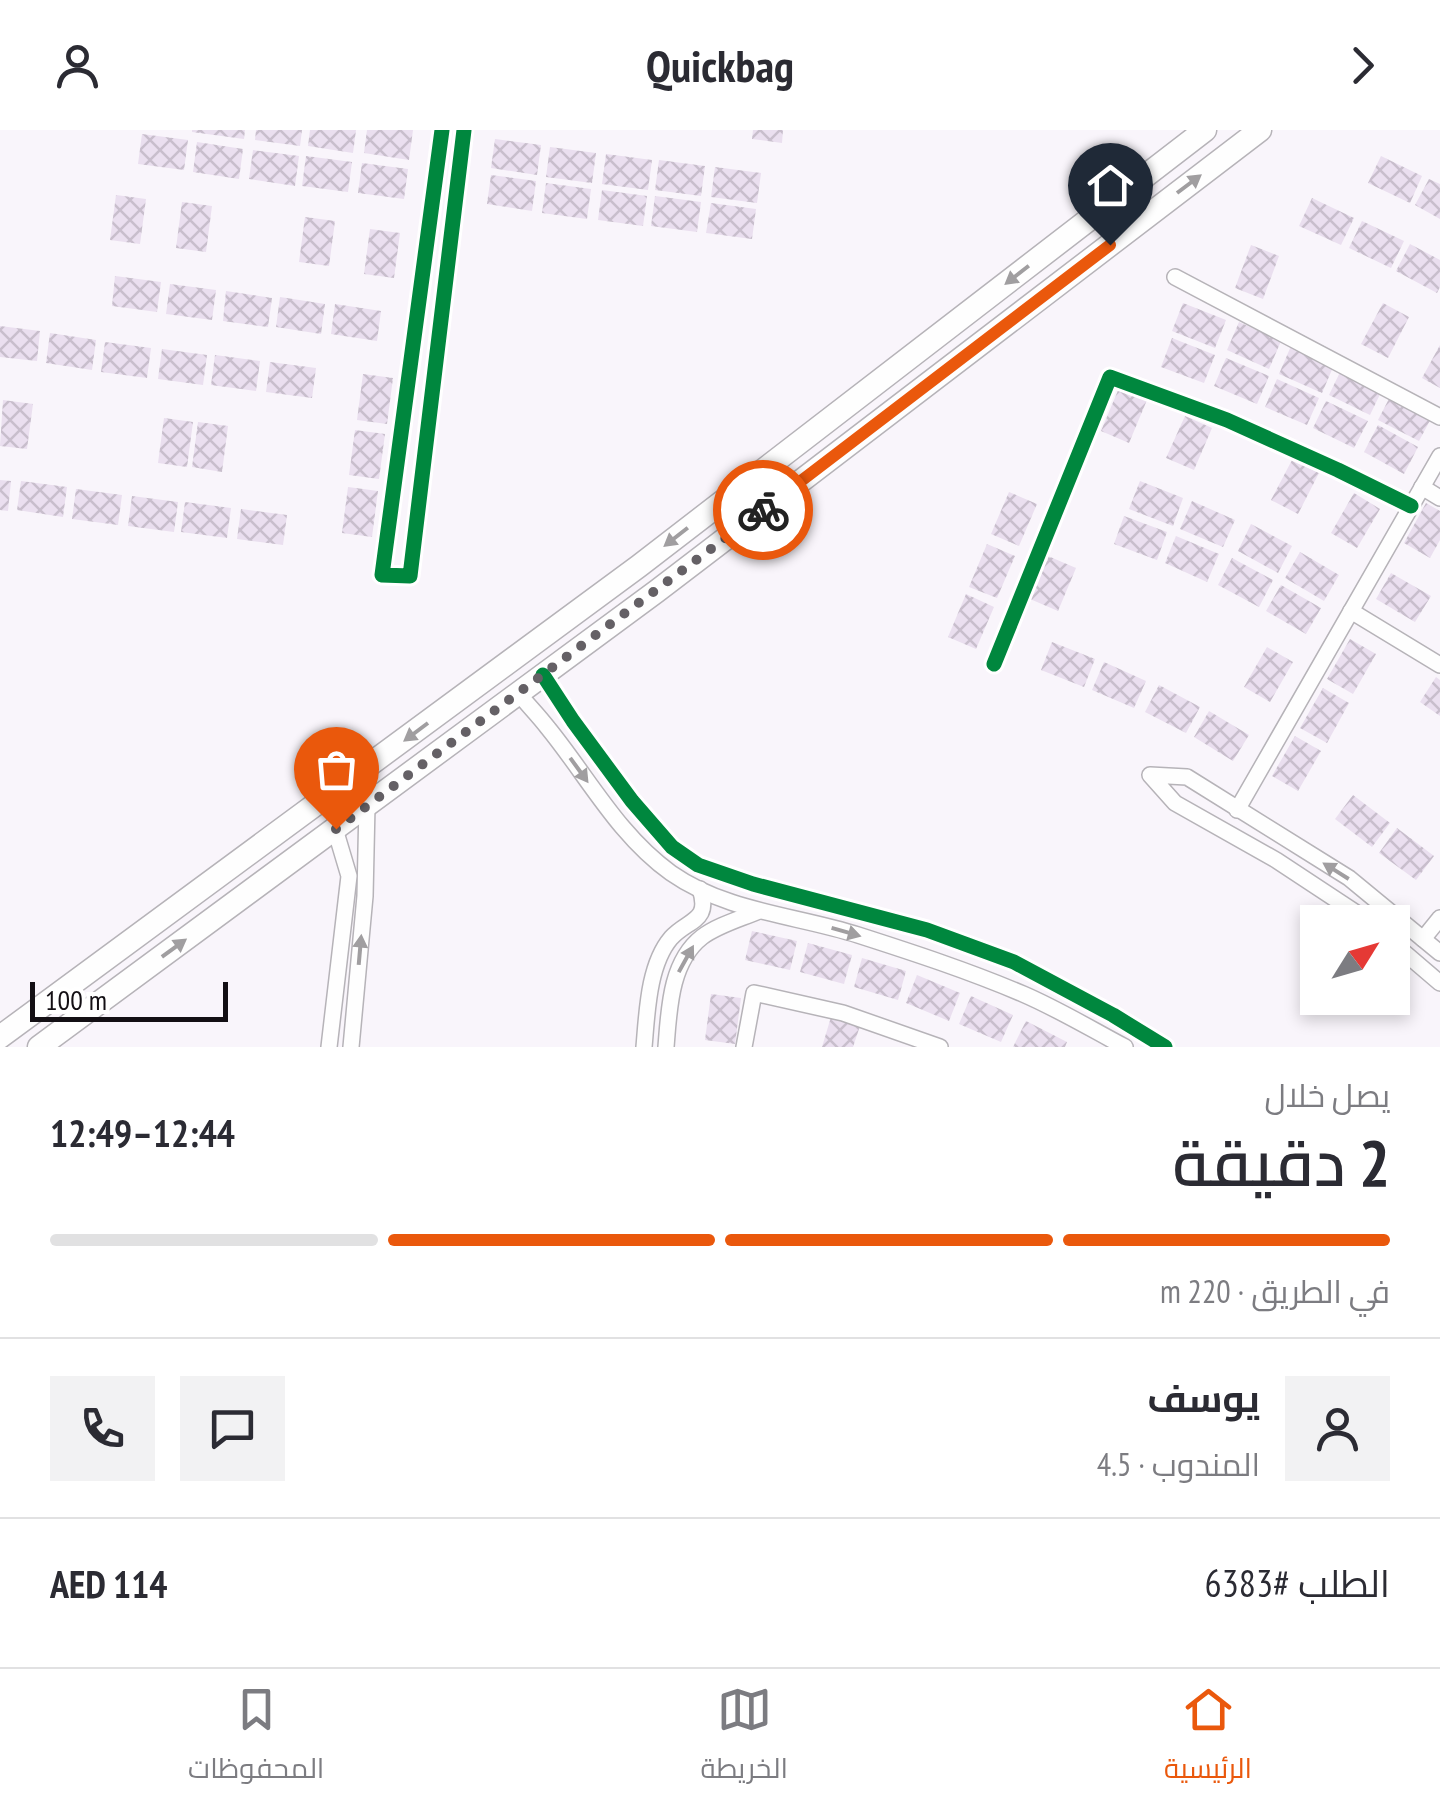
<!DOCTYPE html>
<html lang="ar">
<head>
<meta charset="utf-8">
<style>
  body { margin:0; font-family:"PT Sans Narrow",Cairo,sans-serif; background:#f2f2f3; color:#2b2b33; direction:rtl; height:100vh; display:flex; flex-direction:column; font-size:38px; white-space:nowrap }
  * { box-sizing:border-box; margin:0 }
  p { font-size:32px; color:#7c7c81 }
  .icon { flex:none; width:55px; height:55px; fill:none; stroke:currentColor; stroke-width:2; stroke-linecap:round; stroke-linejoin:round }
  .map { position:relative; height:917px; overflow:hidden; direction:ltr }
  .sheet { display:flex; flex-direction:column; background:#fff; flex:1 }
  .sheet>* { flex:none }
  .needle { width:65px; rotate:53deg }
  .controls { position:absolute; left:1300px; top:775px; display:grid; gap:20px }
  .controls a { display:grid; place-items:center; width:110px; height:110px; border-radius:0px; background:#fff; box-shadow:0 5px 15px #0003; font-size:50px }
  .scale { position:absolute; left:30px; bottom:25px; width:198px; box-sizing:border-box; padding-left:10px; border:5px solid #130f14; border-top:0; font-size:28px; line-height:35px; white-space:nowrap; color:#130f14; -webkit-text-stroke:8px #fff; paint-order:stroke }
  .pin { position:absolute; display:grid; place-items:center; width:85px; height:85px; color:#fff; margin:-102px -42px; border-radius:50% 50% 50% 0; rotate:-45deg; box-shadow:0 0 10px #0007 }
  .pin .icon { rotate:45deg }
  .courier { position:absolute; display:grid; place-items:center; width:100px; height:100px; margin:-50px; border:8px solid #ea580c; border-radius:50%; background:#fff; color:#222; box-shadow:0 2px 12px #0007 }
  .overview em { font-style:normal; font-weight:600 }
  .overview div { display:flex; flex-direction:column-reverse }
  .overview { display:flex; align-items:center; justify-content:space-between; height:170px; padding:0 50px }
  h1 { font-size:65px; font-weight:600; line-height:75px }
  .bar { display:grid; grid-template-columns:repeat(4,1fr); gap:15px 10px; align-content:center; height:120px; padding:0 50px }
  .bar i { height:12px; border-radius:8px; background:#e1e1e2 }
  .bar .selected { background:#ea580c }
  .bar p { grid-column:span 4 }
  .line { display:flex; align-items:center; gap:25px; padding:0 50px; border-top:2px solid #e1e1e2 }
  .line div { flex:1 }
  .round { display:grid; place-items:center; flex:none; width:105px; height:105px; border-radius:0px; background:#f2f2f3 }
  header { display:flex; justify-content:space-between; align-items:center; height:130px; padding:0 50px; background:#fff; font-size:45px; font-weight:600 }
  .menu { display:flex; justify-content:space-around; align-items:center; height:140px; border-top:2px solid #e1e1e2; background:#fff; font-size:28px; color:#7c7c81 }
  .menu a { display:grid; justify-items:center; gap:5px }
  .menu .selected { color:#ea580c }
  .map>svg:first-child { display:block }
  .building { fill:url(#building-cross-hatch) }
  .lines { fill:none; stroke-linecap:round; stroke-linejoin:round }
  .minor-casing { stroke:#b6b3b8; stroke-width:18 }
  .secondary-casing { stroke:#b6b3b8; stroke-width:25 }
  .minor { stroke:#fefefe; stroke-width:15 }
  .secondary { stroke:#fefefe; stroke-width:22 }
  .cycleway-casing { stroke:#fff; stroke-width:21 }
  .cycleway { stroke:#00873e; stroke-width:15 }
  .oneway { fill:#a09ea0 }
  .done { stroke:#646065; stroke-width:10; stroke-dasharray:0 18 }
  .route { stroke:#ea580c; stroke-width:12 }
</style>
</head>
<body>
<header><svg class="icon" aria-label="forward" viewBox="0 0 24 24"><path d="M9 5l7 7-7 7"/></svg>Quickbag<svg class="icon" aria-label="person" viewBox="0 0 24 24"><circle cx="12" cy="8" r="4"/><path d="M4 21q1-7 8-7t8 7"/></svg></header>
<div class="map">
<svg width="1440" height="917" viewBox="0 0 1440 917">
  <defs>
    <pattern id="building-cross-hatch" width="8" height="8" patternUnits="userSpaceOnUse" patternTransform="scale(2.5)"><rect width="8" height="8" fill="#eadfef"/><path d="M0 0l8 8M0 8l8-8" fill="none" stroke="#c8becc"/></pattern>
  </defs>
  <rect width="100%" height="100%" fill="#f9f5fb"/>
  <!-- building -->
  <g class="building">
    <path d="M192 0H245L244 9 192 2Z"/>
    <path d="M256 0H302L300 16 255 10Z"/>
    <path d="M310 0H356L353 23 308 16Z"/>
    <path d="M367 0H413L409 30 364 23Z"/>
    <path d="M753 0H783L782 13 752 9Z"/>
    <path d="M142 4 188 10 184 40 138 34Z"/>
    <path d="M495 9 541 15 537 45 491 38Z"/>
    <path d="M197 12 243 19 239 49 193 42Z"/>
    <path d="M550 17 596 23 592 53 546 47Z"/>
    <path d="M253 20 299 26 295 56 249 49Z"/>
    <path d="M606 24 652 30 648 60 602 54Z"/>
    <path d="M306 26 352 32 348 62 302 56Z"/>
    <path d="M1381 26 1422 46 1410 73 1368 53Z"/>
    <path d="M659 30 705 36 701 66 655 60Z"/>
    <path d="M362 33 408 39 404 69 358 63Z"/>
    <path d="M715 37 761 43 757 73 711 67Z"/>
    <path d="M491 45 536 51 532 81 487 74Z"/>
    <path d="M1429 49 1440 54V89L1415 75Z"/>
    <path d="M546 53 591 59 587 89 542 83Z"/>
    <path d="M602 60 647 66 643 96 598 90Z"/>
    <path d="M116 65 146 69 140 114 110 110Z"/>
    <path d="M655 66 701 72 697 102 651 96Z"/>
    <path d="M1312 68 1354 88 1341 115 1299 96Z"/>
    <path d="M182 72 212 76 206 122 176 118Z"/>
    <path d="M711 73 756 79 752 109 706 103Z"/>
    <path d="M305 87 335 91 329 136 299 132Z"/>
    <path d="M1362 91 1404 111 1391 138 1349 118Z"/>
    <path d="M370 99 400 103 394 148 364 144Z"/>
    <path d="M1410 114 1440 130V157L1437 163 1396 141Z"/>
    <path d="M1251 115 1279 126 1263 169 1235 158Z"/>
    <path d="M115 146 161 152 157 182 112 176Z"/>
    <path d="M170 154 216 160 212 190 166 184Z"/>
    <path d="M226 161 272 168 268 197 223 191Z"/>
    <path d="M280 167 325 174 321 204 276 197Z"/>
    <path d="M1183 173 1226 190 1215 218 1172 201Z"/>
    <path d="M1383 173 1409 187 1388 228 1361 214Z"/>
    <path d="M335 174 381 181 377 211 331 204Z"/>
    <path d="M1239 192 1281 211 1269 239 1227 220Z"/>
    <path d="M0 196 40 201 37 231 0 227Z"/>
    <path d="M50 203 96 210 92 240 46 233Z"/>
    <path d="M1172 208 1215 225 1204 253 1161 237Z"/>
    <path d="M105 212 151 218 147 248 101 242Z"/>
    <path d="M1440 215V258L1422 248Z"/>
    <path d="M1291 216 1334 235 1322 263 1279 244Z"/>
    <path d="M162 219 207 225 203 255 158 249Z"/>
    <path d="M215 225 260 231 256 261 211 255Z"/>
    <path d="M1226 228 1269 246 1257 274 1214 256Z"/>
    <path d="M270 232 316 238 312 268 266 262Z"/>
    <path d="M1342 238 1383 258 1370 285 1329 265Z"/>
    <path d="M363 244 393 248 387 294 357 290Z"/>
    <path d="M1277 249 1319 268 1307 295 1265 277Z"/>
    <path d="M1119 258 1147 270 1129 313 1101 301Z"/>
    <path d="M1392 263 1433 285 1419 311 1378 290Z"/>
    <path d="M3 270 33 274 27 319 0 316Z"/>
    <path d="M1326 271 1368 291 1354 318 1313 298Z"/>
    <path d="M1185 286 1212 298 1194 340 1166 328Z"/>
    <path d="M164 288 193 292 187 337 158 333Z"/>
    <path d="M198 292 228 296 222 342 192 337Z"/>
    <path d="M1378 295 1418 317 1404 344 1364 322Z"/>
    <path d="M355 300 385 304 379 349 349 345Z"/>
    <path d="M1292 330 1319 343 1298 384 1271 370Z"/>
    <path d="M0 350 11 351 8 381 0 380Z"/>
    <path d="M21 351 67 357 63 387 17 380Z"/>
    <path d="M1140 351 1183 368 1173 396 1129 379Z"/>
    <path d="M348 357 378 361 372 407 342 403Z"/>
    <path d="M76 359 122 365 118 395 72 389Z"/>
    <path d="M1009 362 1037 374 1019 416 991 404Z"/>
    <path d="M1354 363 1380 379 1357 418 1331 403Z"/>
    <path d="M132 366 178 372 174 402 128 396Z"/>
    <path d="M1192 371 1235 390 1223 417 1180 399Z"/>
    <path d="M185 372 231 378 227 408 181 402Z"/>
    <path d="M1426 373 1440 381V410L1430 428 1404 413Z"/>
    <path d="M241 379 287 385 283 415 237 409Z"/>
    <path d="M1124 386 1167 402 1157 430 1114 414Z"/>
    <path d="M1251 394 1292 416 1278 443 1238 421Z"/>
    <path d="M1176 406 1219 424 1207 452 1165 433Z"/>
    <path d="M987 414 1015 426 997 468 969 457Z"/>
    <path d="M1300 422 1339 445 1324 471 1285 448Z"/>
    <path d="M1048 426 1076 438 1058 481 1030 469Z"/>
    <path d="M1232 428 1273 450 1259 477 1218 455Z"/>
    <path d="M1391 443 1431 466 1415 492 1376 469Z"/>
    <path d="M1281 455 1321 478 1306 504 1266 481Z"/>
    <path d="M966 464 994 477 976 519 948 507Z"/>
    <path d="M1350 509 1376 524 1353 564 1327 549Z"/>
    <path d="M1052 512 1095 529 1084 557 1041 540Z"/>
    <path d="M1267 517 1293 532 1270 572 1244 557Z"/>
    <path d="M1104 532 1146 551 1134 578 1092 560Z"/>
    <path d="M1436 547 1440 550V586L1420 572Z"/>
    <path d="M1159 555 1200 577 1186 603 1145 582Z"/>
    <path d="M1323 558 1349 573 1327 613 1300 598Z"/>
    <path d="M1209 581 1249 605 1233 631 1194 607Z"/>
    <path d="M1295 606 1321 621 1298 661 1272 646Z"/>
    <path d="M1353 665 1390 693 1372 717 1335 689Z"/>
    <path d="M1397 698 1434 726 1416 750 1379 723Z"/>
    <path d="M752 801 797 811 790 840 745 830Z"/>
    <path d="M808 813 852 825 844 854 800 842Z"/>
    <path d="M862 828 906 841 898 870 854 857Z"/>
    <path d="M917 845 960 863 949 891 906 873Z"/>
    <path d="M711 864 741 868 735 914 705 910Z"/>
    <path d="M971 866 1013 885 1001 912 959 894Z"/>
    <path d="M831 887 860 896 853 917H822Z"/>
    <path d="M1026 891 1067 912 1065 917H1013Z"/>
  </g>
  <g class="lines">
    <!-- minor casing -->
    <g class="minor-casing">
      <g id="minor">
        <path d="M442 0 382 445 410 446 464 0"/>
        <path d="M1175 147 1440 287"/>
        <path d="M1422 357 1440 368"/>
        <path d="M1351 481 1440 535"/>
        <path d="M994 534 1110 247 1227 290 1338 340 1411 376"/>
        <path d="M543 545 573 591 632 671 672 717 698 735 753 754 927 800 1014 832 1113 885 1165 917"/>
        <path d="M518 563C528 575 539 586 548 598 588 647 618 705 671 743 727 782 795 785 858 805 914 823 969 841 1023 864 1058 879 1091 899 1125 917"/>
        <path d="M1237 680 1440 326"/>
        <path d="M1370 792 1276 730 1175 673 1150 645 1187 647 1349 748 1440 823"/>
        <path d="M1423 809 1440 788"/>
        <path d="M1392 812 1440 853"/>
        <path d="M329 917 349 746 335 699"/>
        <path d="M351 917 365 766 367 675"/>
        <path d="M644 917C647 884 648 835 671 808 688 789 711 792 700 759"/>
        <path d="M666 917C669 880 670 832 702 807 718 795 740 789 759 781"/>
        <path d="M744 917 754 863 843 883 940 917"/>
      </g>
    </g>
    <!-- secondary casing -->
    <g class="secondary-casing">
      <g id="secondary">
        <path d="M0 907 639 436 1205 0"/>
        <path d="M39 917 657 461 1260 0"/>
      </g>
    </g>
    <!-- minor -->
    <use href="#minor" class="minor"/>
    <!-- secondary -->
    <use href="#secondary" class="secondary"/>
    <!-- cycleway casing -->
    <g class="cycleway-casing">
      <g id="cycleway">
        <path d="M442 0 382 445 410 446 464 0"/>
        <path d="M994 534 1110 247 1227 290 1338 340 1411 376"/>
        <path d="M543 545 573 591 632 671 672 717 698 735 753 754 927 800 1014 832 1113 885 1165 917"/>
      </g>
    </g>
    <!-- cycleway -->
    <use href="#cycleway" class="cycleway"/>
  </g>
  <!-- one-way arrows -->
  <defs><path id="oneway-solid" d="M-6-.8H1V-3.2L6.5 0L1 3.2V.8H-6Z" transform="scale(2.5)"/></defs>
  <g class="oneway">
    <use href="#oneway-solid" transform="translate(1189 54) rotate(-37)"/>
    <use href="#oneway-solid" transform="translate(1017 145) rotate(142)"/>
    <use href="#oneway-solid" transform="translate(676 407) rotate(142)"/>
    <use href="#oneway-solid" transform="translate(416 602) rotate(143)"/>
    <use href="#oneway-solid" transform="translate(579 640) rotate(54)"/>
    <use href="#oneway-solid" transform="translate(1336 741) rotate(-148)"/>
    <use href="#oneway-solid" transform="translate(846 802) rotate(16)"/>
    <use href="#oneway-solid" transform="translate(174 818) rotate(-36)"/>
    <use href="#oneway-solid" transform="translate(360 820) rotate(-85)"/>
    <use href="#oneway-solid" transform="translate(686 829) rotate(-61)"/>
  </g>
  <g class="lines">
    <!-- done -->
    <path class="done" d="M336 699 763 380"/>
    <!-- route -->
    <path class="route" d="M763 380 1110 115"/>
  </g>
</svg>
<div class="controls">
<a><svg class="needle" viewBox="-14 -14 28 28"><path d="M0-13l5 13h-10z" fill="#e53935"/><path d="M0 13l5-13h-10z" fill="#7c7c81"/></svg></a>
</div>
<div class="scale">100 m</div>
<div class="pin" style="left:336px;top:699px;background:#ea580c"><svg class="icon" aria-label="bag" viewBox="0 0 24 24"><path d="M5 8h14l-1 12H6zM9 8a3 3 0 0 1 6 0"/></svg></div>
<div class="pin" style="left:1110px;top:115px;background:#1f2937"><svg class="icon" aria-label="home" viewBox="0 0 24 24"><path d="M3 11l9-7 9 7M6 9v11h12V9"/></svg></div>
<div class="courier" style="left:763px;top:380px"><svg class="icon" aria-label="bike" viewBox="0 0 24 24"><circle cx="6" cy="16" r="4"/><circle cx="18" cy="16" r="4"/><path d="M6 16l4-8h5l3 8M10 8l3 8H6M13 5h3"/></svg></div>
</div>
<section class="sheet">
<div class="overview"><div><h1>2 دقيقة</h1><p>يصل خلال</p></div><em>12:44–12:49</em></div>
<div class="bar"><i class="selected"></i><i class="selected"></i><i class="selected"></i><i></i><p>في الطريق · 220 m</p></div>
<div class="line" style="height:180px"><a class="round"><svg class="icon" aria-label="person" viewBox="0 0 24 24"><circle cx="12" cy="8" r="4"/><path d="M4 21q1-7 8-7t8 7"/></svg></a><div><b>يوسف</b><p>المندوب · 4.5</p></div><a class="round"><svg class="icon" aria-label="chat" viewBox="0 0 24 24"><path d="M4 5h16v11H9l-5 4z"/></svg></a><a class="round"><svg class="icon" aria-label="phone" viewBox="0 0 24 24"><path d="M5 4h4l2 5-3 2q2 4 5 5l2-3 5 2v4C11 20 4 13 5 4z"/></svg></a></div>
<div class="line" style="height:130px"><div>الطلب #6383</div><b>AED 114</b></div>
</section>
<nav class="menu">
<a class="selected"><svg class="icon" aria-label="home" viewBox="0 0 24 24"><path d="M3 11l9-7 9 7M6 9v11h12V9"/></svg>الرئيسية</a>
<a><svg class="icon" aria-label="map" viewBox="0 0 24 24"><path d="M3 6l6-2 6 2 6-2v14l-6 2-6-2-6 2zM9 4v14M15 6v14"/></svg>الخريطة</a>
<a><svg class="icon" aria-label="saved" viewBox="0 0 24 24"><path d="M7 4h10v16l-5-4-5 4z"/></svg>المحفوظات</a>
</nav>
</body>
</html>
